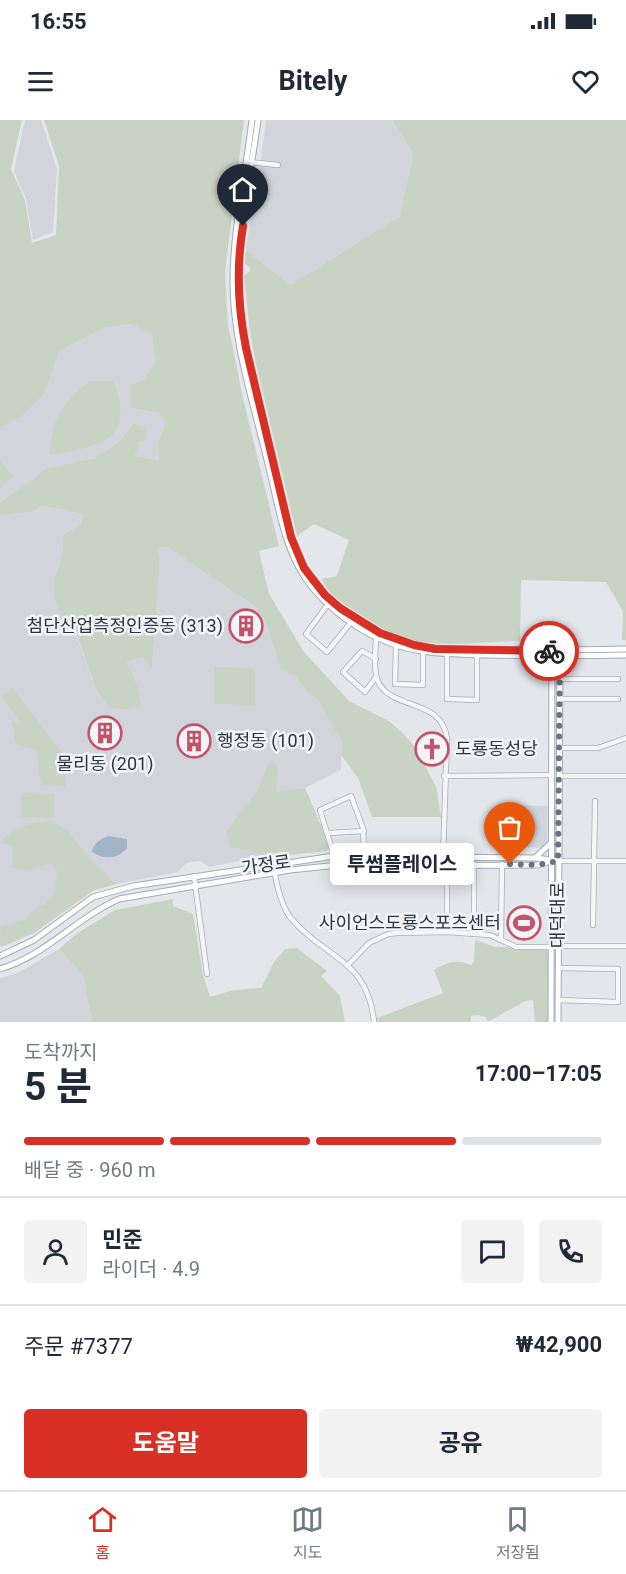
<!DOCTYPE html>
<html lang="ko">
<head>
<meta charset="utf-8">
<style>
  body { margin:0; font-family:Roboto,"Noto Sans KR",sans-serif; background:#f2f2f3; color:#1f2937; height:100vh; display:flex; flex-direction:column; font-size:22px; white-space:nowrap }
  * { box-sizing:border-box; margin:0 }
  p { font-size:20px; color:#747a83 }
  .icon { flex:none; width:33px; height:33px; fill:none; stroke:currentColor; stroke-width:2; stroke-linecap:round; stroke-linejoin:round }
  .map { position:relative; height:902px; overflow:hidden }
  .panel { display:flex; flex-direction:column; background:#fff; flex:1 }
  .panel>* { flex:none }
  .pin { position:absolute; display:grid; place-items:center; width:51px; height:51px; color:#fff; margin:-62px -26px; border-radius:50% 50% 50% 0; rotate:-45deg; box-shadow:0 0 6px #0007 }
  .pin .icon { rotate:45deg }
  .courier { position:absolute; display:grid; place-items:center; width:60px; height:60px; margin:-30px; border:4px solid #d93025; border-radius:50%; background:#fff; color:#222; box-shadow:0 2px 8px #0007 }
  .bubble { position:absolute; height:42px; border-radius:6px; background:#fff; box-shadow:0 3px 15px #0003; font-size:20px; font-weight:700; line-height:42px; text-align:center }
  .overview em { font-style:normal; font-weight:700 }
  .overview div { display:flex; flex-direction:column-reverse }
  .overview { display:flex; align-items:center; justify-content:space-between; height:102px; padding:0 24px }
  h1 { font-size:39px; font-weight:700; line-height:45px }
  .bar { display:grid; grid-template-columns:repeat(4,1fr); gap:9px 6px; align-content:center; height:72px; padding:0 24px }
  .bar i { height:8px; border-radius:4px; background:#e0e1e3 }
  .bar .on { background:#d93025 }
  .bar p { grid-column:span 4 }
  .line { display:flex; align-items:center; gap:15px; padding:0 24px; border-top:2px solid #e0e1e3 }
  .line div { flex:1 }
  .round { display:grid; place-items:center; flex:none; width:63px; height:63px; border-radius:6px; background:#f2f2f3 }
  .cta { display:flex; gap:12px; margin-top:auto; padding:12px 24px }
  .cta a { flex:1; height:69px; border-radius:6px; background:#d93025; color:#fff; font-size:24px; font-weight:700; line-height:69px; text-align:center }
  .cta a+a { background:#f2f2f3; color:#1f2937 }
  .status { display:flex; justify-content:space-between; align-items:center; height:42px; padding:0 30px; background:#fff; direction:ltr }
  .status svg { height:16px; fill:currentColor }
  header { display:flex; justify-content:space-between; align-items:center; height:78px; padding:0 24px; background:#fff; font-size:27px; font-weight:700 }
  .tab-bar { display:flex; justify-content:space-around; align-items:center; height:84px; border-top:2px solid #e0e1e3; background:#fff; font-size:16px; color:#747a83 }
  .tab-bar a { display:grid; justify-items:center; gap:3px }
  .tab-bar .on { color:#d93025 }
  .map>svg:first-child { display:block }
  .built { fill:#d1d5db }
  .green { fill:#c9d3c4 }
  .water { fill:#a1b5c6 }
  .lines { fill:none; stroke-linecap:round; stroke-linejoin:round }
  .minor-casing { stroke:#a8adb4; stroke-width:6 }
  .major-casing { stroke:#a3abb4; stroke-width:7 }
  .minor { stroke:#f5f6f8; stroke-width:4.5 }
  .major { stroke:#fff; stroke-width:5 }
  .done { stroke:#6c737c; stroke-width:6; stroke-dasharray:0 10.8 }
  .route { stroke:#d93025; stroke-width:8 }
  .labels { text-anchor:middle; stroke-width:5; stroke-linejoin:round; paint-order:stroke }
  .poi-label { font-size:18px; fill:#2c3540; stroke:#f2f4f7; text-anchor:end }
  .street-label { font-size:18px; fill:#2c3540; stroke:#f2f4f7 }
</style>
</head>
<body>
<div class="status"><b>16:55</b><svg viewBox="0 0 49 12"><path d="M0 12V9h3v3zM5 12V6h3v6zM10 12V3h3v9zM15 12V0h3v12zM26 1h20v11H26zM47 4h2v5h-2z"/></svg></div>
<header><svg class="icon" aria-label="menu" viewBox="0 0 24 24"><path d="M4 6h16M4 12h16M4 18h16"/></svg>Bitely<svg class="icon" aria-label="heart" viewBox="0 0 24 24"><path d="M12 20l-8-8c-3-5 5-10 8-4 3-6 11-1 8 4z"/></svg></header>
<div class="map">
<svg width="626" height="902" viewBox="0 0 626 902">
  <rect width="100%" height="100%" fill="#e3e6ea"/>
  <!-- built -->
  <g class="built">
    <path d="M25 0H41L57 49 53 112 33 120 26 79 14 51Z"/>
    <path d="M266 0H392L413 34 400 96 290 165 246 130 254 71 258 63Z"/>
    <path d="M131 204 152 214 155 242 144 260 130 264 131 288 158 293 165 303 158 323 159 340 135 336 132 304 120 321 95 338 43 349 32 360 0 382V307L44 274 59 232 103 208Z"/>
    <path d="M43 386 83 394 81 405 63 414 62 434 55 458 97 571 137 564 127 543 142 536 152 548 160 439 158 427H167L256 487 267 504 280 549 295 556 308 573 317 577 330 597 342 624 341 650 305 668 330 727 326 731 249 739 209 747 200 741 190 742 184 745 178 752 121 763 94 770 34 813 0 827V395L32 392Z"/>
    <path d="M500 685 548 686 547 724 542 728 500 726Z"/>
    <path d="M59 829 83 855 92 902H0V858L18 853Z"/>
  </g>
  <!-- green -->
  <g class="green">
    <path d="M0 0H22L11 49 25 80 32 123 56 115 59 46 44 0H244L225 151 228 205 243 278 279 426 259 431 269 474 304 532 349 581 389 601 404 614 414 626 436 666 441 697H372L358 658 341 635 342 623 317 578 308 573 295 556 280 549 267 504 256 487 167 427H158L160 439 152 549 142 536 127 543 137 564 142 585 131 590 110 588 97 571 74 507 64 501 54 478 55 458 62 434 63 414 81 405 83 394 43 386 32 392 0 395V382L32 360 43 349 95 338 120 321 133 303 146 308 147 320 139 322 135 336 159 340 158 323 165 303 158 293 131 288 130 264 144 260 155 242 152 214 131 204 103 208 59 232 44 274 22 296 0 307Z"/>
    <path d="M392 0H626V520H622L623 491 606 462 521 460 520 521C475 521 429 532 387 511 376 505 365 497 355 491 342 482 327 474 322 459L337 456 349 420 314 404 297 416 256 244 250 211 244 156 250 151V147L245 144 246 130 290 165 400 96 413 34Z"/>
    <path d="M90 261H113C138 320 99 327 50 335 50 300 63 282 90 261Z"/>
    <path d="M0 340 13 357 0 368Z"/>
    <path d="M214 547 255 548V585L214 584Z"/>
    <path d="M13 568 65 637 66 666 41 665 36 630 16 624 12 601 23 604 1 577Z"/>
    <path d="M274 641 278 650 276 672 305 668 330 727 326 731 266 737 249 729 231 728 226 712 259 668 268 643Z"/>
    <path d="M21 673 54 674V698L21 697Z"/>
    <path d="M51 700 68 711 90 739 116 764 94 770 34 813 1 827 0 807 25 799 38 786 45 784 55 772 57 747 50 743 30 751 12 748 13 727 0 722C18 706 28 703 51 700Z"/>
    <path d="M173 779V786L193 794 203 855 210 877 234 870 261 868 274 842 285 829 297 828 327 851 321 856 340 876 345 902H92L83 855 59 829 76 814 115 790Z"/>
    <path d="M475 820 495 827 546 829 549 833 548 902H535L533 880 525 881 488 902 486 897 478 895 471 896V902H378L377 898 443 873 434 850C448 842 456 839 471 845L474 841Z"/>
  </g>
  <!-- water -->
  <path class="water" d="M108 716 127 719V728C118 739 104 740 92 732 93 723 101 719 108 716Z"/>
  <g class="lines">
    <!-- minor casing -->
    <g class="minor-casing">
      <g id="minor">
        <path d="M250 42 278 45"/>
        <path d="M328 484 306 514 327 532 352 501"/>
        <path d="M376 517C376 529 373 547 377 559 389 592 442 576 447 619L443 738"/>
        <path d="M396 525 395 564 423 565V532"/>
        <path d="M447 534V579L477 580V535"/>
        <path d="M376 539 362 531 343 552 365 572 376 557"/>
        <path d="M560 559H618"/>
        <path d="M559 579H618"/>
        <path d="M559 628H598L626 618"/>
        <path d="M444 656 552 655"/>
        <path d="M559 656H626"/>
        <path d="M328 713 364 711"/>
        <path d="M334 736 320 690 351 676 363 708 364 735"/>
        <path d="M558 741H626"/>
        <path d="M273 744C276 761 280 783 290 797 324 839 368 838 374 902"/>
        <path d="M474 744V813"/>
        <path d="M447 745V812"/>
        <path d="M194 756 207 854"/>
        <path d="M593 805 595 681"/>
        <path d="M501 819 502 744"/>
        <path d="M558 826H626"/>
        <path d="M348 845 369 823 388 814 397 813 447 812 490 815 516 827H552"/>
        <path d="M558 880 618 882V849L558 848"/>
      </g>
    </g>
    <!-- major casing -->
    <g class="major-casing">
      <g id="major">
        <path d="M252 0C246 53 233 109 233 162 233 223 254 284 268 344 278 382 283 426 306 459 327 489 362 514 396 525 427 535 458 534 490 535 536 536 581 536 626 535"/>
        <path d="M258 0C251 53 238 108 239 162 240 225 259 287 274 349 282 382 288 418 305 448 323 481 361 507 396 520 426 531 458 529 490 530 535 530 581 530 626 529"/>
        <path d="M536 737 552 722"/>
        <path d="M0 836 34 820 93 777 133 766 334 736 536 738 558 741"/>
        <path d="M0 849C45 836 76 798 119 779L290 750 329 746 537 745 551 741"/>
        <path d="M551 902 552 535"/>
        <path d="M558 902 560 535"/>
      </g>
    </g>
    <!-- minor -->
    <use href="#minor" class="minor"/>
    <!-- major -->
    <use href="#major" class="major"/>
  </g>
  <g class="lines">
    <!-- done -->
    <path class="done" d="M510 744 537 745 558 741 560 531H549"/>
    <!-- route -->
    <path class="route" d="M243 106C236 147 238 188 246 228L291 417 304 448 325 475 340 488 380 513 414 525 435 529 549 531"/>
  </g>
  <!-- icons -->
  <defs>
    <g id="building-ring" transform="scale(1.725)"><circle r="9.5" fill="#f2f4f7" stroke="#c3536b" stroke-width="1.5"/><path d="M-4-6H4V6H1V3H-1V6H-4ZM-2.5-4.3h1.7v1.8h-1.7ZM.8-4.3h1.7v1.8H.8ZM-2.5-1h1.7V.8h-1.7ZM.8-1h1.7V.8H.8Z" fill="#c3536b"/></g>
    <g id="church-ring" transform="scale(1.725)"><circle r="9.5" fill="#f2f4f7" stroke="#c3536b" stroke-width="1.5"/><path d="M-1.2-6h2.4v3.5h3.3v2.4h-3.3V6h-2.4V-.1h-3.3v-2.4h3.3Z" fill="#c3536b"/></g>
    <g id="stadium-ring" transform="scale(1.725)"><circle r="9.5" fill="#f2f4f7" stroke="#c3536b" stroke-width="1.5"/><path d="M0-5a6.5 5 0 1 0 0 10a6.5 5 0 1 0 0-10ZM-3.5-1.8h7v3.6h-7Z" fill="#c3536b"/></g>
  </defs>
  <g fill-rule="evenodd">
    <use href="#building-ring" x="246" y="506"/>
    <use href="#building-ring" x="105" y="613"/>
    <use href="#building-ring" x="194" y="621"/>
    <use href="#church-ring" x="432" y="629"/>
    <use href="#stadium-ring" x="524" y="803"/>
  </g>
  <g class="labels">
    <!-- poi labels -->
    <g class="poi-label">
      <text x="223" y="512">첨단산업측정인증동 (313)</text>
      <text x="217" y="627" text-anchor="start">행정동 (101)</text>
      <text x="455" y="635" text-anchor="start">도룡동성당</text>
      <text x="105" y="650" text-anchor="middle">물리동 (201)</text>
      <text x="501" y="809">사이언스도룡스포츠센터</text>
    </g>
    <!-- street labels -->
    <g class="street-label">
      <text transform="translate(266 745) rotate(-8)" y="6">가정로</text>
      <text transform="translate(558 795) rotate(-90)" y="6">대덕대로</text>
    </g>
  </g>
</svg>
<div class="pin" style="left:510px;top:744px;background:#ea580c"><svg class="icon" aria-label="bag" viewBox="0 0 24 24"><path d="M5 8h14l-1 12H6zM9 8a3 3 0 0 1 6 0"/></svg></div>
<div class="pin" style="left:243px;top:106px;background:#1f2937"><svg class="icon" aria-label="home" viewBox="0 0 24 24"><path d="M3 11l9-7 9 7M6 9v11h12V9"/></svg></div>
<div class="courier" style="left:549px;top:531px"><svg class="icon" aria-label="bike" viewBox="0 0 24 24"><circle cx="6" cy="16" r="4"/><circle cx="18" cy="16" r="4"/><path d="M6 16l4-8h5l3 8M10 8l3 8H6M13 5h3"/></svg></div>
<div class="bubble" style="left:330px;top:723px;width:144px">투썸플레이스</div>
</div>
<section class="panel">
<div class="overview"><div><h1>5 분</h1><p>도착까지</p></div><em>17:00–17:05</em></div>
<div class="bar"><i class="on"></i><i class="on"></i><i class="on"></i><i></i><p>배달 중 · 960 m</p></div>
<div class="line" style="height:108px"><a class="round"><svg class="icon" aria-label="person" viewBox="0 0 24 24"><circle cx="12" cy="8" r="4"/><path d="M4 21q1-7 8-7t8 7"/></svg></a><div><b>민준</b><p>라이더 · 4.9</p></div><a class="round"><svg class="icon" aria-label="chat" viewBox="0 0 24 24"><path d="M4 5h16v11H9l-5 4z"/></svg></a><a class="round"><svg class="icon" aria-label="phone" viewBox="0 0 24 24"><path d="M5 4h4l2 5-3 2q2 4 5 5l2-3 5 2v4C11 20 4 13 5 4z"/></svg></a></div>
<div class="line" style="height:78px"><div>주문 #7377</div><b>₩42,900</b></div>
<div class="cta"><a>도움말</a><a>공유</a></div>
</section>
<nav class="tab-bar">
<a class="on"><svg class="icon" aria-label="home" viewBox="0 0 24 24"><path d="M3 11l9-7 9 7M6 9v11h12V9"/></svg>홈</a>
<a><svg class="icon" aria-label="map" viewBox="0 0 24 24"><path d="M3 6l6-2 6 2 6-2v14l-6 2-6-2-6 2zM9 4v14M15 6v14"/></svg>지도</a>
<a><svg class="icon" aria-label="saved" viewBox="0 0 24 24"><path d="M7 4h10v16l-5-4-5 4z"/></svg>저장됨</a>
</nav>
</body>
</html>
